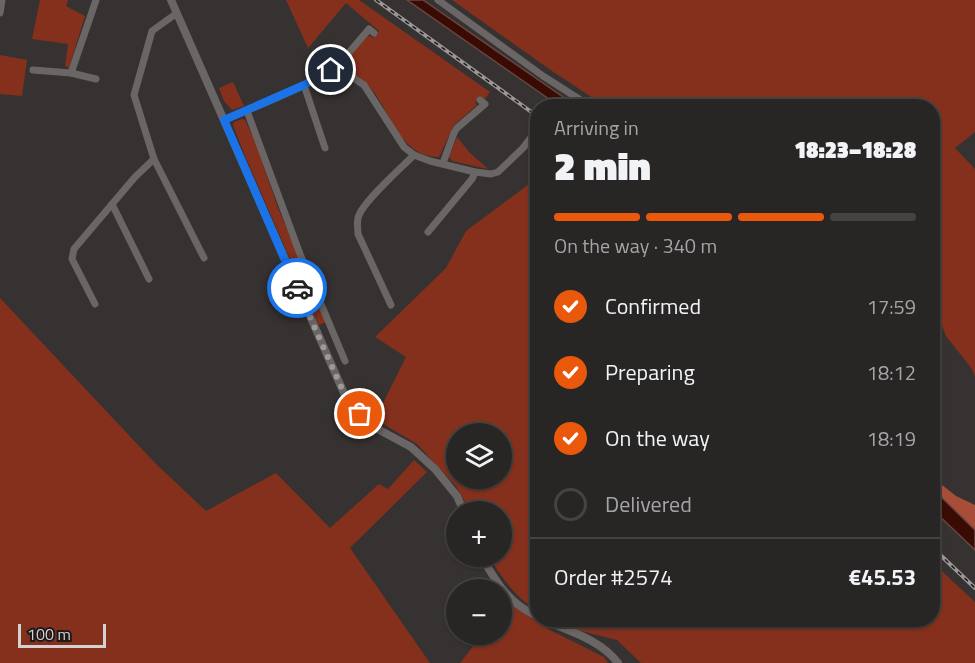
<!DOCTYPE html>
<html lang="en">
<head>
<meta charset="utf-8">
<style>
  body { margin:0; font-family:"Titillium Web",sans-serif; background:#343232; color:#f1f3f6; height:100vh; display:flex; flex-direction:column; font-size:22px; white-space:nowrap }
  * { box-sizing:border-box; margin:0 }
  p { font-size:20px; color:#a5a5a7 }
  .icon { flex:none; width:33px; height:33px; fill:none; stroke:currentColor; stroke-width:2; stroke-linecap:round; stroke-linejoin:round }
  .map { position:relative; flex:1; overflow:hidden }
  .panel { position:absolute; left:530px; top:99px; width:410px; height:528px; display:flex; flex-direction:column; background:#282625; border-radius:24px; box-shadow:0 2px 4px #0004,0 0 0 2px #444342 }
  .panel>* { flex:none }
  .controls { position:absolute; left:446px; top:423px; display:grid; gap:12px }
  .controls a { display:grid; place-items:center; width:66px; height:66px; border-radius:50%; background:#282625; box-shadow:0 2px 4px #0004,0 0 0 2px #444342; font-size:30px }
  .scale { position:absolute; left:18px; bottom:15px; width:88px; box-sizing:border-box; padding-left:6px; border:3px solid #d4d1d1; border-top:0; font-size:16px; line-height:21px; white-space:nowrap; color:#d4d1d1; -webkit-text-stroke:4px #1c1a1a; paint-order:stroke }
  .pin { position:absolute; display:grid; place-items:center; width:51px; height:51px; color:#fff; margin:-26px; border:3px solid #fff; border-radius:50%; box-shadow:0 2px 6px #0007 }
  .courier { position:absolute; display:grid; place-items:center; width:60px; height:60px; margin:-30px; border:4px solid #1a73e8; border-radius:50%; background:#fff; color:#222; box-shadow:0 2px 8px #0007 }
  .overview em { font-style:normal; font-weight:800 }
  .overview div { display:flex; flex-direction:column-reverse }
  .overview { display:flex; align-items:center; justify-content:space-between; height:102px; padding:0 24px }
  h1 { font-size:39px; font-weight:800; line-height:45px }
  .bar { display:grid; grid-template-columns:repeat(4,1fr); gap:9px 6px; align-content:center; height:72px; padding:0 24px }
  .bar i { height:8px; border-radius:4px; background:#444342 }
  .bar .active { background:#ea580c }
  .bar p { grid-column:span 4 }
  .line { display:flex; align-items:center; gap:15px; padding:0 24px; border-top:2px solid #444342 }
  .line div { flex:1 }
  ol { padding:0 24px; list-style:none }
  li { display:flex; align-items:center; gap:18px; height:66px }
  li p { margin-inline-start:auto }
  li .icon { padding:6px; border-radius:50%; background:#ea580c; color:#fff; stroke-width:4 }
  li:last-child { color:#a5a5a7 }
  li i { width:33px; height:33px; border:3px solid #444342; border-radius:50% }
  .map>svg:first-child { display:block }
  .green { fill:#85301c; fill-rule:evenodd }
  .forest { fill:#a84e38 }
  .water { fill:#390b03; stroke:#684641; stroke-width:1.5 }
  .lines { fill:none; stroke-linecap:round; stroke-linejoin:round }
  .minor { stroke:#6a6665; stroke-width:7 }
  .tertiary { stroke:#6a6665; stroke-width:8 }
  .rail-casing { stroke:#9a9796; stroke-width:4 }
  .rail { stroke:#1c1a1a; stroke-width:1.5; stroke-dasharray:4.5; stroke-linecap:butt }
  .done { stroke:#9d9999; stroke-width:6; stroke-dasharray:0 10.8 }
  .route { stroke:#1a73e8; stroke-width:8 }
</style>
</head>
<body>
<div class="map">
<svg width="975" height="663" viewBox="0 0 975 663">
  <rect width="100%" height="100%" fill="#363231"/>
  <!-- green -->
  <g class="green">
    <path d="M40 0H68L66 6 85 16 69 68 65 66 68 44 32 39Z"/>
    <path d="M286 0H359L490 92 485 99 480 96 475 102 477 105 454 125 439 157C400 157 391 112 370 87 362 77 351 74 344 67L346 61 368 35 373 38 379 31 346 3 308 48Z"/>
    <path d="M452 0H975V132L955 148 975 169V377L972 369 946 336 941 323 932 324V106H605L552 71Z"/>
    <path d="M0 55 27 60 22 96 0 94Z"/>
    <path d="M233 82 244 106 232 110 224 101 219 88Z"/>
    <path d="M242 119 245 120 255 141 278 208 326 322 319 325 245 156 233 125 234 122Z"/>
    <path d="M457 137 470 153 488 169 452 161 449 157Z"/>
    <path d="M537 178V610C516 599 501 576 489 557L501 556V512L470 511 456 486 417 444 375 419 406 357 375 337 446 268 466 231ZM456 434H501V478H456Z"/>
    <path d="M0 298 155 463 206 511 276 473 330 528 379 484 388 489 414 460 427 472 350 548 430 663H0Z"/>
    <path d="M932 562 975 602V663H641L617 640 573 629 555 620H932Z"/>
    <path d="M507 602 548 629 604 657 608 663H460L482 635 501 634V610Z"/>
  </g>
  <!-- forest -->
  <path class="forest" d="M932 477 956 496 975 505V529L965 522 932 488Z"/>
  <!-- water -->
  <g class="water">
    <path d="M407 0H423L576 106H559Z"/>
    <path d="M932 488 975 530V550L932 509Z"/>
  </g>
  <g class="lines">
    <!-- minor -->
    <g class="minor">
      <path d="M438 0 543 76 590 106"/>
      <path d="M0 13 2 0"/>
      <path d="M335 69 369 29 374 33"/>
      <path d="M33 70 71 73 96 79"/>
      <path d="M71 73 96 0"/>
      <path d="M304 85 325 148"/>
      <path d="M247 111 300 254 345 361"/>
      <path d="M224 120C260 105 297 91 331 70L335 69 343 71 364 85 404 147 414 155 430 161 475 172 491 174 498 172 523 148 533 135"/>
      <path d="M154 159 204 258"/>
      <path d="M443 163 454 133 457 128 485 104 480 100"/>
      <path d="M112 204 149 279"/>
      <path d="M428 232 472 179 475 172"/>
      <path d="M95 304 72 259 74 249 135 177 154 159 134 95 152 31 177 13"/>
      <path d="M391 305 358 234C358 228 356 221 359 215 366 199 400 169 414 155"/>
    </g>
    <!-- tertiary -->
    <g class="tertiary">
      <path d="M171 0 347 400 372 426 411 447 435 469 457 496 464 512"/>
      <path d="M481 556C497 583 508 603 537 616"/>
      <path d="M544 620C569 631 601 640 618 663"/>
    </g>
    <!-- rail casing -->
    <g class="rail-casing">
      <g id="rail">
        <path d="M376 0 537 116"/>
        <path d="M932 547 975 588"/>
      </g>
    </g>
    <!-- rail -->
    <use href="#rail" class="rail"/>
  </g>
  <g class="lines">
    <!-- done -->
    <path class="done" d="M297 288 347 400 360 414"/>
    <!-- route -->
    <path class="route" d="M297 288 224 120 304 85 331 70"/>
  </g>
</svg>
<div class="controls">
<a><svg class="icon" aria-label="layers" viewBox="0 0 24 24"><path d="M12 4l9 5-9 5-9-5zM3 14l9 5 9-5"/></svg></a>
<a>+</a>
<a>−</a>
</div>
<div class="scale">100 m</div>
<div class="pin" style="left:360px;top:414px;background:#ea580c"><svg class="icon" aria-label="bag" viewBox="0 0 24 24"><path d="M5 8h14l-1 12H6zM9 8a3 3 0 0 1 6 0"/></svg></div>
<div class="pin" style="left:331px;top:70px;background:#1f2937"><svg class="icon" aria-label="home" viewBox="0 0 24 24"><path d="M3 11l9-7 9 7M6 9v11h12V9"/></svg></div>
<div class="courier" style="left:297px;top:288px"><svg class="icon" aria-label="car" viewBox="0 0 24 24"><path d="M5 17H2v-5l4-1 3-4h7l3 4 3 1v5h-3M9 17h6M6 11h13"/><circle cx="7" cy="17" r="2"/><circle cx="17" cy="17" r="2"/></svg></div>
<section class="panel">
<div class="overview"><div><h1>2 min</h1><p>Arriving in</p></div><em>18:23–18:28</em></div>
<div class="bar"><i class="active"></i><i class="active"></i><i class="active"></i><i></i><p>On the way · 340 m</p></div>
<ol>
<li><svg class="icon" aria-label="check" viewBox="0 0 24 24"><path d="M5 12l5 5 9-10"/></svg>Confirmed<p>17:59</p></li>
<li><svg class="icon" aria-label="check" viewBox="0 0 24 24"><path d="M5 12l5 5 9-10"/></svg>Preparing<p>18:12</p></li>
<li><svg class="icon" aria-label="check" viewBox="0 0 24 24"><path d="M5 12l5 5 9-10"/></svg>On the way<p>18:19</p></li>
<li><i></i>Delivered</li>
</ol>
<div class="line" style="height:78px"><div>Order #2574</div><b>€45.53</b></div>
</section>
</div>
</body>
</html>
